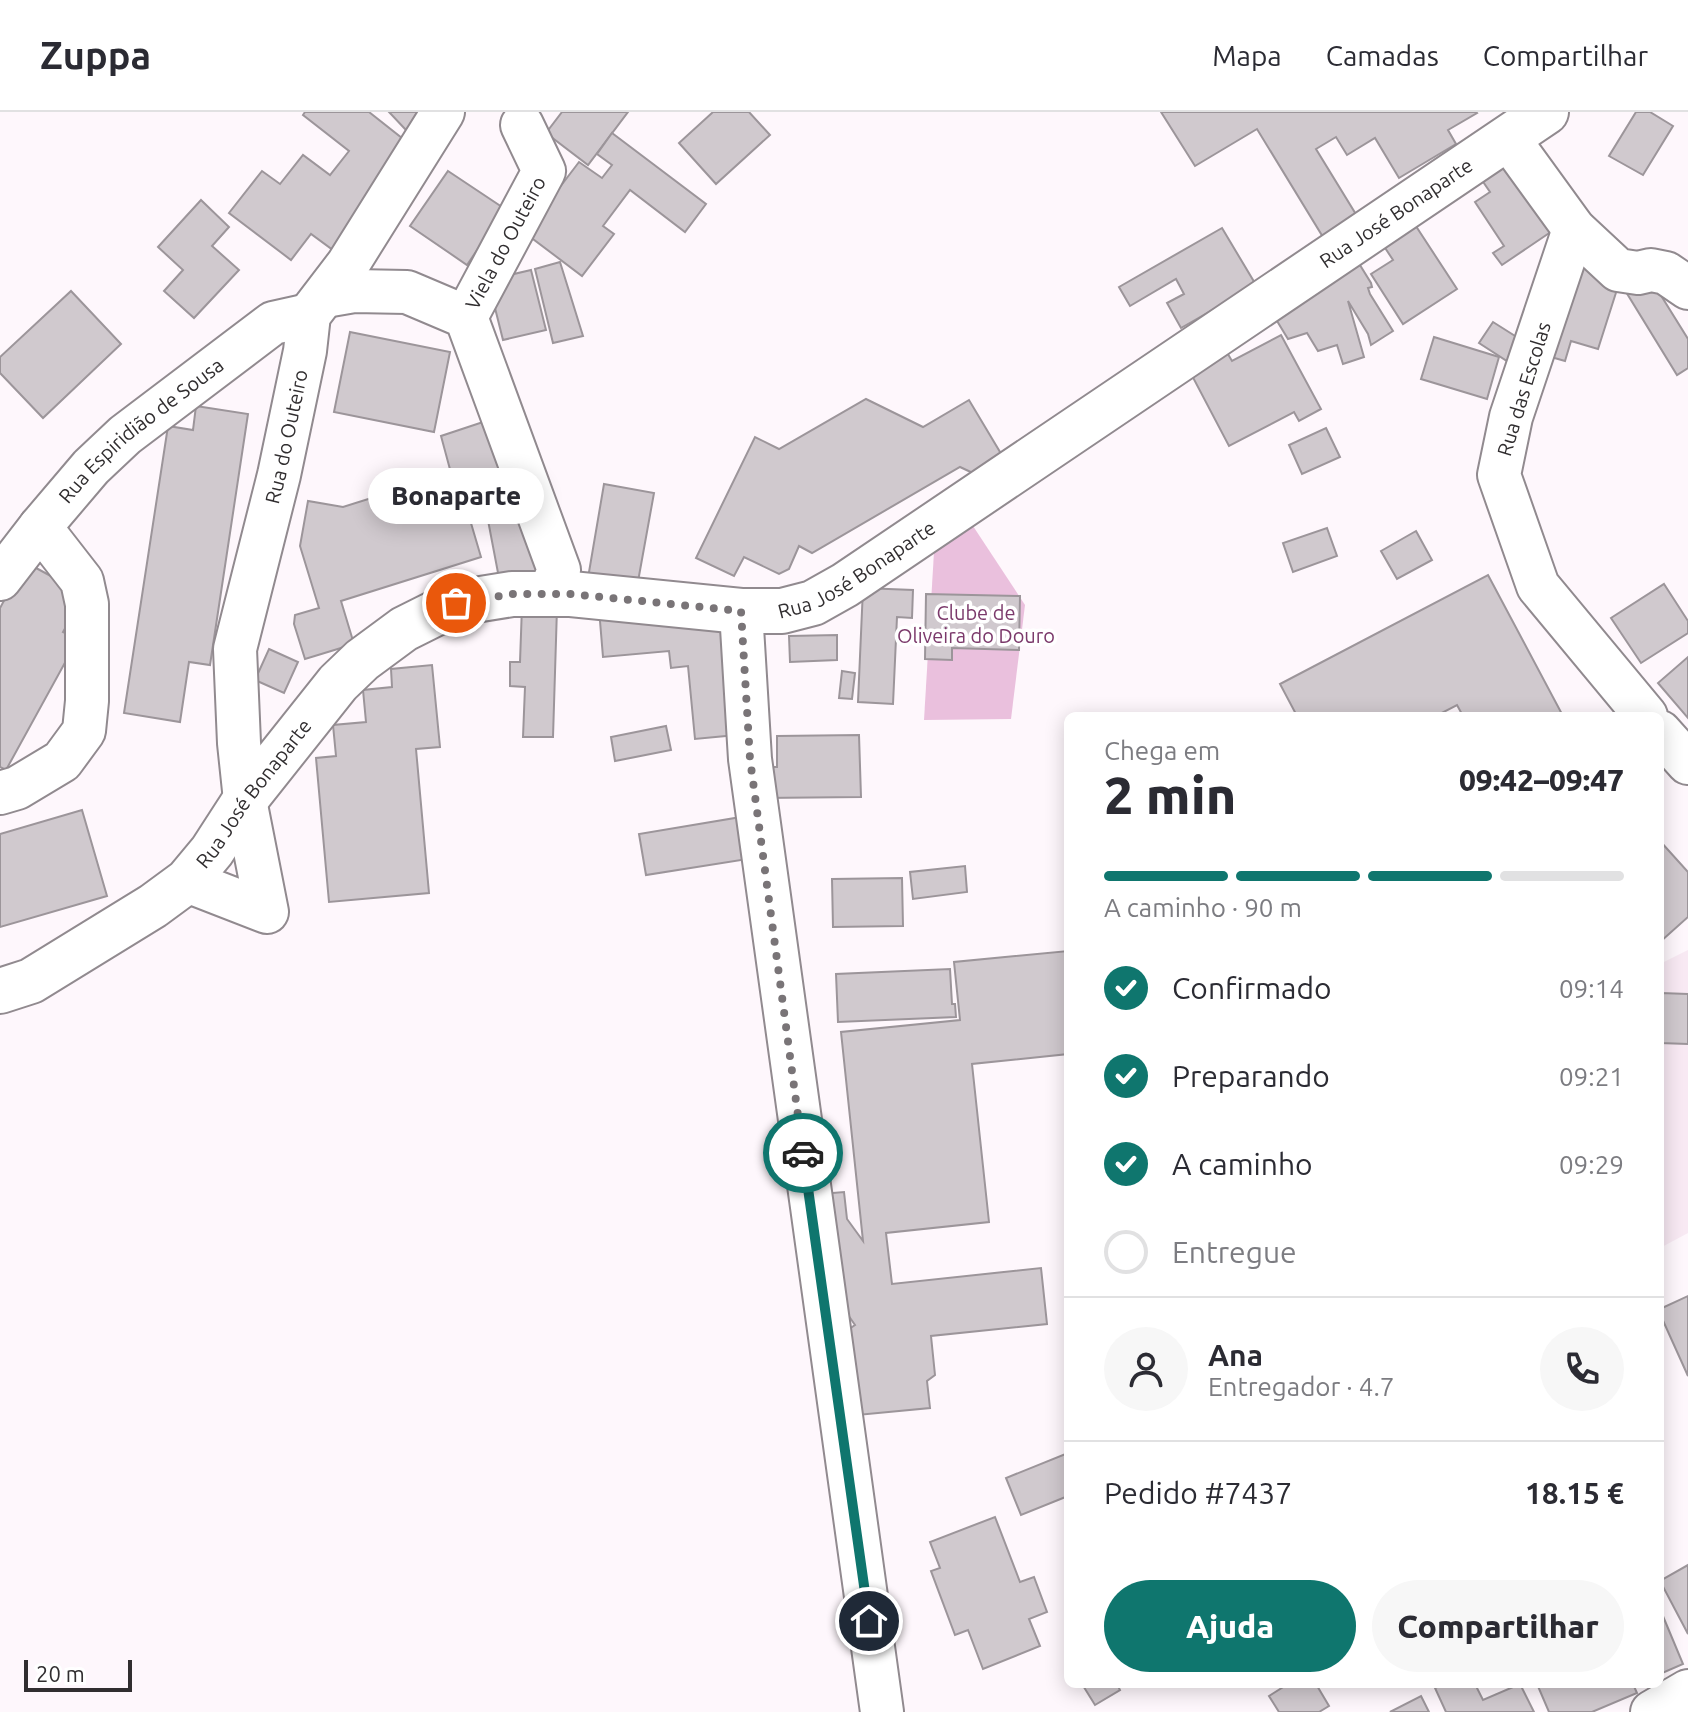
<!DOCTYPE html>
<html lang="pt">
<head>
<meta charset="utf-8">
<style>
  body { margin:0; font-family:Ubuntu,sans-serif; background:#f7f7f7; color:#2b2b33; height:100vh; display:flex; flex-direction:column; font-size:30px; white-space:nowrap }
  * { box-sizing:border-box; margin:0 }
  p { font-size:26px; color:#7c7c81 }
  .icon { flex:none; width:44px; height:44px; fill:none; stroke:currentColor; stroke-width:2; stroke-linecap:round; stroke-linejoin:round }
  .map { position:relative; flex:1; overflow:hidden }
  .details { position:absolute; left:1064px; top:600px; width:600px; height:976px; display:flex; flex-direction:column; background:#fff; border-radius:12px; box-shadow:0 4px 20px #0003 }
  .details>* { flex:none }
  .scale { position:absolute; left:24px; bottom:20px; width:108px; box-sizing:border-box; padding-left:8px; border:4px solid #312e30; border-top:0; font-size:22px; line-height:28px; white-space:nowrap; color:#312e30; -webkit-text-stroke:6px #fff; paint-order:stroke }
  .pin { position:absolute; display:grid; place-items:center; width:68px; height:68px; color:#fff; margin:-34px; border:4px solid #fff; border-radius:50%; box-shadow:0 2px 8px #0007 }
  .courier { position:absolute; display:grid; place-items:center; width:80px; height:80px; margin:-40px; border:6px solid #0f766e; border-radius:50%; background:#fff; color:#222; box-shadow:0 2px 10px #0007 }
  .bubble { position:absolute; height:56px; border-radius:28px; background:#fff; box-shadow:0 4px 20px #0003; font-size:26px; font-weight:800; line-height:56px; text-align:center }
  .head em { font-style:normal; font-weight:800 }
  .head div { display:flex; flex-direction:column-reverse }
  .head { display:flex; align-items:center; justify-content:space-between; height:136px; padding:0 40px }
  h1 { font-size:52px; font-weight:800; line-height:60px }
  .bar { display:grid; grid-template-columns:repeat(4,1fr); gap:12px 8px; align-content:center; height:96px; padding:0 40px }
  .bar i { height:10px; border-radius:6px; background:#e1e1e2 }
  .bar .current { background:#0f766e }
  .bar p { grid-column:span 4 }
  .line { display:flex; align-items:center; gap:20px; padding:0 40px; border-top:2px solid #e1e1e2 }
  .line div { flex:1 }
  .round { display:grid; place-items:center; flex:none; width:84px; height:84px; border-radius:42px; background:#f7f7f7 }
  ol { padding:0 40px; list-style:none }
  li { display:flex; align-items:center; gap:24px; height:88px }
  li p { margin-inline-start:auto }
  li .icon { padding:8px; border-radius:50%; background:#0f766e; color:#fff; stroke-width:4 }
  li:last-child { color:#7c7c81 }
  li i { width:44px; height:44px; border:4px solid #e1e1e2; border-radius:50% }
  .primary-button { display:flex; gap:16px; margin-top:auto; padding:16px 40px }
  .primary-button a { flex:1; height:92px; border-radius:48px; background:#0f766e; color:#fff; font-size:32px; font-weight:800; line-height:92px; text-align:center }
  .primary-button a+a { background:#f7f7f7; color:#2b2b33 }
  header { display:flex; align-items:center; gap:48px; box-sizing:border-box; height:112px; padding:0 40px; background:#fff; border-bottom:2px solid #e1e1e2 }
  header strong { font-size:38px }
  nav { display:flex; gap:44px; margin-inline-start:auto; font-size:28px }
  .map>svg:first-child { display:block }
  .built { fill:#f8e9f3 }
  .green { fill:#eac0dd }
  .building { fill:#d0c9ce; stroke:#9c959a; stroke-width:2 }
  .lines { fill:none; stroke-linecap:round; stroke-linejoin:round }
  .street-casing { stroke:#918a8f; stroke-width:46 }
  .secondary-casing { stroke:#918a8f; stroke-width:48 }
  .street { stroke:#fff; stroke-width:42 }
  .secondary { stroke:#fff; stroke-width:44 }
  .done { stroke:#797477; stroke-width:8; stroke-dasharray:0 14.4 }
  .route { stroke:#0f766e; stroke-width:10 }
  .labels { text-anchor:middle; stroke-width:7; stroke-linejoin:round; paint-order:stroke }
  .street-label { font-size:20px; fill:#312e30; stroke:#fff }
  .park-label { font-size:20px; fill:#7b396b; stroke:#fff }
</style>
</head>
<body>
<header>
<strong>Zuppa</strong>
<nav><a>Mapa</a><a>Camadas</a><a>Compartilhar</a></nav>
</header>
<div class="map">
<svg width="1688" height="1600" viewBox="0 0 1688 1600">
  <rect width="100%" height="100%" fill="#fef7fc"/>
  <!-- built -->
  <path class="built" d="M1688 838V1121L1660 1136V852Z"/>
  <!-- green -->
  <path class="green" d="M973 414 1025 493 1011 607 924 608 934 440Z"/>
  <!-- building -->
  <g class="building">
    <path d="M305 0H369L417 38 337 141 311 122 291 148 229 101 262 59 280 72 303 43 330 63 349 39 303 3Z"/>
    <path d="M389 0H426L406 18Z"/>
    <path d="M562 0H628L588 53 546 21Z"/>
    <path d="M713 0H749L770 23 716 72 679 31Z"/>
    <path d="M1161 0H1476L1477 1 1448 18 1456 32 1399 66 1375 26 1347 43 1336 25 1316 37 1357 104 1323 125 1257 17 1195 54Z"/>
    <path d="M1636 0H1650L1673 14 1643 63 1609 44Z"/>
    <path d="M612 21 706 92 685 120 630 78 603 114 614 122 582 164 525 121 579 50 602 66 612 53 597 42Z"/>
    <path d="M1508 36 1561 113 1502 153 1493 141 1504 134 1475 90 1490 80 1475 58Z"/>
    <path d="M448 59 505 97 467 153 410 114Z"/>
    <path d="M201 88 229 115 212 134 239 158 194 206 164 179 183 158 158 135Z"/>
    <path d="M1410 105 1457 177 1403 212 1371 162 1393 148 1378 125Z"/>
    <path d="M1222 116 1256 173 1181 216 1167 191 1184 182 1176 167 1130 194 1119 175Z"/>
    <path d="M1355 145 1371 171 1372 175 1368 176 1370 182 1393 219 1371 233 1368 222 1348 189 1364 245 1343 252 1337 233 1318 239 1307 221 1288 227 1274 204Z"/>
    <path d="M1566 149 1621 165 1598 237 1571 229 1565 249 1537 241Z"/>
    <path d="M560 150 583 224 553 231 535 157Z"/>
    <path d="M531 158 546 218 503 228 488 168Z"/>
    <path d="M1647 161 1688 227V256L1677 263 1623 175Z"/>
    <path d="M71 179 121 232 43 306 0 261V245Z"/>
    <path d="M1493 210 1523 229 1510 251 1479 231Z"/>
    <path d="M350 220 450 240 434 320 334 300Z"/>
    <path d="M1281 223 1321 297 1299 309 1294 300 1229 334 1188 256 1225 237 1232 249Z"/>
    <path d="M1434 225 1499 245 1487 287 1421 267Z"/>
    <path d="M866 287 923 315 969 288 1003 345 975 362 960 355 812 441 799 434 789 457 779 462 744 445 734 464 696 446 755 325 779 337Z"/>
    <path d="M196 294 248 302 210 553 189 550 180 610 124 601 168 314 193 318Z"/>
    <path d="M495 306 514 368 463 384 481 445 341 489 354 532 305 547 294 512 295 503 319 496 300 434 308 389 343 395 451 361 441 324Z"/>
    <path d="M1326 316 1340 345 1302 362 1289 333Z"/>
    <path d="M604 372 654 381 637 475 588 466Z"/>
    <path d="M531 395 544 457 499 466 487 403Z"/>
    <path d="M1327 416 1337 444 1293 460 1283 431Z"/>
    <path d="M1416 419 1432 448 1397 467 1381 439Z"/>
    <path d="M25 450 84 482 63 520 78 527 6 658 0 655V496Z"/>
    <path d="M1488 463 1563 604H1463L1457 593 1436 604H1297L1280 572Z"/>
    <path d="M1664 472 1688 509V521L1641 551 1611 506Z"/>
    <path d="M863 476 913 478 912 506 897 505 893 592 858 590Z"/>
    <path d="M926 482 1020 484 1019 538 952 536V548L925 547Z"/>
    <path d="M522 494 557 496 553 625H523L525 575 510 574V550H520Z"/>
    <path d="M599 497 722 503 736 623 695 627 688 554 671 556 669 539 603 545Z"/>
    <path d="M837 523V548L790 550 789 524Z"/>
    <path d="M269 537 298 550 284 581 255 568Z"/>
    <path d="M1688 545V606L1658 571Z"/>
    <path d="M432 553 440 635 416 637 429 781 329 790 316 646 336 644 333 613 366 610 363 578 392 575 391 557Z"/>
    <path d="M842 559 855 561 852 587 839 586Z"/>
    <path d="M666 614 671 638 615 649 611 625Z"/>
    <path d="M859 623 861 685 755 686V655H777V624Z"/>
    <path d="M82 698 107 784 0 815V722Z"/>
    <path d="M747 704 754 746 646 763 639 722Z"/>
    <path d="M1660 729 1688 760V805L1660 830Z"/>
    <path d="M965 754 967 780 913 787 910 760Z"/>
    <path d="M902 766 903 814 833 815 832 767Z"/>
    <path d="M1068 839V942L972 952 989 1110 886 1121 892 1172 1041 1156 1047 1212 931 1224 935 1263 927 1269 930 1296 847 1304 839 1224 855 1213 832 1180 821 1082 844 1080 847 1107 863 1129 841 920 960 908 954 850Z"/>
    <path d="M950 857 952 892H955L956 905 838 910 836 862Z"/>
    <path d="M1661 881 1688 882V932L1660 931Z"/>
    <path d="M1688 1184V1264L1660 1202V1197Z"/>
    <path d="M1068 1341V1384L1021 1403 1006 1366Z"/>
    <path d="M995 1405 1020 1470 1034 1465 1047 1500 1029 1507 1040 1534 983 1557 968 1518 955 1523 931 1459 940 1456 930 1430Z"/>
    <path d="M1688 1453V1522L1660 1469Z"/>
    <path d="M1660 1497 1683 1552 1660 1562Z"/>
    <path d="M1082 1572H1117L1120 1578 1095 1593Z"/>
    <path d="M1288 1572H1316L1329 1594 1319 1600H1279L1269 1584Z"/>
    <path d="M1444 1572H1475L1483 1588 1520 1572 1534 1600H1446L1435 1576Z"/>
    <path d="M1537 1572H1633L1637 1581 1592 1600H1549Z"/>
    <path d="M1421 1584 1429 1600H1390Z"/>
  </g>
  <g class="lines">
    <!-- street casing -->
    <g class="street-casing">
      <g id="street">
        <path d="M1508 26 1574 117 1618 158 1638 161 1651 158 1666 161 1688 176"/>
        <path d="M1574 117 1511 305 1499 363 1538 474 1646 604"/>
        <path d="M325 184 354 179 407 180 466 205 559 458 549 482"/>
        <path id="s1" d="M466 205 544 59 522 13"/>
        <path id="s2" d="M0 467 40 415 91 355 125 323 273 211 309 203"/>
        <path d="M741 499 750 647 882 1600"/>
        <path d="M1660 620 1688 651"/>
        <path d="M0 681 17 676 62 649 84 619 87 589V492L82 469 40 415"/>
        <path id="s3" d="M187 769 267 800 245 688 239 631 235 537 279 363 305 239 309 203 348 152 443 0"/>
        <path d="M1652 1600 1688 1579"/>
      </g>
    </g>
    <!-- secondary casing -->
    <g class="secondary-casing">
      <g id="secondary">
        <path id="s4" d="M0 879 31 869 153 794 187 769 212 739 245 688 338 571 362 548 404 517 456 491 512 482H571L741 499H782L813 491 845 473 1546 0"/>
      </g>
    </g>
    <!-- street -->
    <use href="#street" class="street"/>
    <!-- secondary -->
    <use href="#secondary" class="secondary"/>
  </g>
  <g class="lines">
    <!-- done -->
    <path class="done" d="M456 491 512 482H571L741 499 750 647 803 1041"/>
    <!-- route -->
    <path class="route" d="M803 1041 869 1509"/>
  </g>
  <g class="labels">
    <!-- street labels -->
    <g class="street-label">
      <text dy="7" stroke="none"><textPath href="#s4" startOffset="1672">Rua José Bonaparte</textPath></text>
      <text dy="7" stroke="none"><textPath href="#s1" startOffset="84">Viela do Outeiro</textPath></text>
      <text transform="translate(1524 277) rotate(-73)" y="7">Rua das Escolas</text>
      <text dy="7" stroke="none"><textPath href="#s2" startOffset="206">Rua Espiridião de Sousa</textPath></text>
      <text dy="7" stroke="none"><textPath href="#s3" startOffset="570">Rua do Outeiro</textPath></text>
      <text dy="7" stroke="none"><textPath href="#s4" startOffset="1024">Rua José Bonaparte</textPath></text>
      <text dy="7" stroke="none"><textPath href="#s4" startOffset="328">Rua José Bonaparte</textPath></text>
    </g>
    <!-- park labels -->
    <g class="park-label">
      <text x="976" y="508">Clube de<tspan x="976" dy="23">Oliveira do Douro</tspan></text>
    </g>
  </g>
</svg>
<div class="scale">20 m</div>
<div class="pin" style="left:456px;top:491px;background:#ea580c"><svg class="icon" aria-label="bag" viewBox="0 0 24 24"><path d="M5 8h14l-1 12H6zM9 8a3 3 0 0 1 6 0"/></svg></div>
<div class="pin" style="left:869px;top:1509px;background:#1f2937"><svg class="icon" aria-label="home" viewBox="0 0 24 24"><path d="M3 11l9-7 9 7M6 9v11h12V9"/></svg></div>
<div class="courier" style="left:803px;top:1041px"><svg class="icon" aria-label="car" viewBox="0 0 24 24"><path d="M5 17H2v-5l4-1 3-4h7l3 4 3 1v5h-3M9 17h6M6 11h13"/><circle cx="7" cy="17" r="2"/><circle cx="17" cy="17" r="2"/></svg></div>
<div class="bubble" style="left:368px;top:356px;width:176px">Bonaparte</div>
<section class="details">
<div class="head"><div><h1>2 min</h1><p>Chega em</p></div><em>09:42–09:47</em></div>
<div class="bar"><i class="current"></i><i class="current"></i><i class="current"></i><i></i><p>A caminho · 90 m</p></div>
<ol>
<li><svg class="icon" aria-label="check" viewBox="0 0 24 24"><path d="M5 12l5 5 9-10"/></svg>Confirmado<p>09:14</p></li>
<li><svg class="icon" aria-label="check" viewBox="0 0 24 24"><path d="M5 12l5 5 9-10"/></svg>Preparando<p>09:21</p></li>
<li><svg class="icon" aria-label="check" viewBox="0 0 24 24"><path d="M5 12l5 5 9-10"/></svg>A caminho<p>09:29</p></li>
<li><i></i>Entregue</li>
</ol>
<div class="line" style="height:144px"><a class="round"><svg class="icon" aria-label="person" viewBox="0 0 24 24"><circle cx="12" cy="8" r="4"/><path d="M4 21q1-7 8-7t8 7"/></svg></a><div><b>Ana</b><p>Entregador · 4.7</p></div><a class="round"><svg class="icon" aria-label="phone" viewBox="0 0 24 24"><path d="M5 4h4l2 5-3 2q2 4 5 5l2-3 5 2v4C11 20 4 13 5 4z"/></svg></a></div>
<div class="line" style="height:104px"><div>Pedido #7437</div><b>18.15 €</b></div>
<div class="primary-button"><a>Ajuda</a><a>Compartilhar</a></div>
</section>
</div>
</body>
</html>
